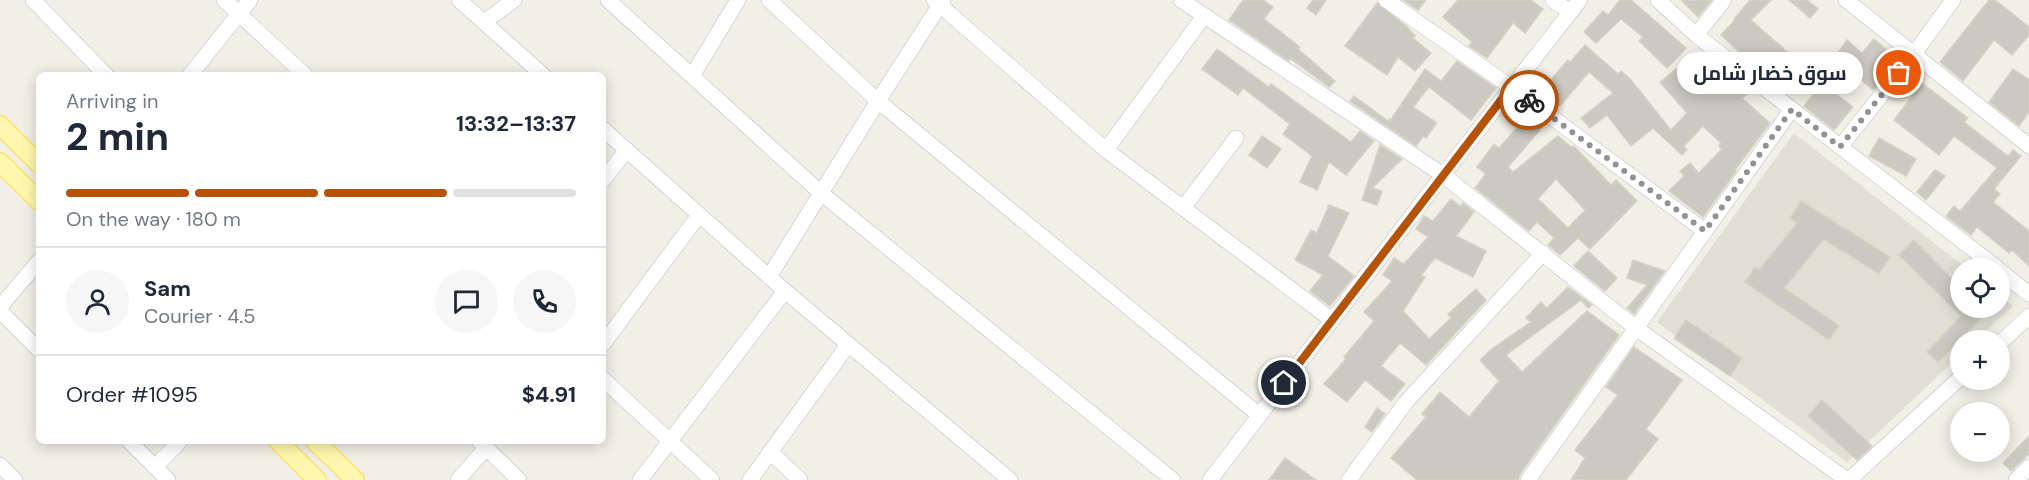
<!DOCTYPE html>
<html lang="en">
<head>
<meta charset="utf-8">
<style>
  body { margin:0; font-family:"DM Sans",Cairo,sans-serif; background:#f6f6f7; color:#1f2937; height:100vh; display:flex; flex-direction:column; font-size:22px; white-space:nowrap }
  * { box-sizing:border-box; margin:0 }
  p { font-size:20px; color:#747a83 }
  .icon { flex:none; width:33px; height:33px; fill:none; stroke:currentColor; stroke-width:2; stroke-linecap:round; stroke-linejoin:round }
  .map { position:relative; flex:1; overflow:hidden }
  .drawer { position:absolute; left:36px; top:72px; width:570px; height:372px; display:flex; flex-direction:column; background:#fff; border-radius:9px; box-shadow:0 3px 15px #0003 }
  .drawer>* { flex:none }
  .controls { position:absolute; left:1950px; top:258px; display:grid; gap:12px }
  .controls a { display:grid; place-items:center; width:60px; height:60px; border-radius:50%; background:#fff; box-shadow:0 3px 15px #0003; font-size:30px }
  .pin { position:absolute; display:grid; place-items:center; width:51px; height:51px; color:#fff; margin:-26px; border:3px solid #fff; border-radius:50%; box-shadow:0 2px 6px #0007 }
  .courier { position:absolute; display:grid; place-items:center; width:60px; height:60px; margin:-30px; border:4px solid #b45309; border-radius:50%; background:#fff; color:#222; box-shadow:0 2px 8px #0007 }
  .bubble { position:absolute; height:42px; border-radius:21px; background:#fff; box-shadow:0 3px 15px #0003; font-size:20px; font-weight:700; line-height:42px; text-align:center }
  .summary em { font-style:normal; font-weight:700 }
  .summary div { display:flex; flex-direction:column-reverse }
  .summary { display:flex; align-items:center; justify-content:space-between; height:102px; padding:0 30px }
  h1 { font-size:39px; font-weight:700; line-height:45px }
  .bar { display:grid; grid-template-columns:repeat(4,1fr); gap:9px 6px; align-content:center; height:72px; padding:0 30px }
  .bar i { height:8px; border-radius:4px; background:#e0e1e3 }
  .bar .selected { background:#b45309 }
  .bar p { grid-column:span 4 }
  .line { display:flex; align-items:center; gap:15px; padding:0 30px; border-top:2px solid #e0e1e3 }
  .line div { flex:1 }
  .round { display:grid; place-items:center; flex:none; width:63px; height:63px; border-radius:32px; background:#f6f6f7 }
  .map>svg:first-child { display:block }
  .education { fill:#e1dfd4 }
  .building { fill:#ccc9c2; stroke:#d6d2c3; stroke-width:1.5; fill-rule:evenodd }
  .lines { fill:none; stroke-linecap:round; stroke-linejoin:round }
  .minor-casing { stroke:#babdc2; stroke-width:16 }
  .major-casing { stroke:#ffdc50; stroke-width:20 }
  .minor { stroke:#fff; stroke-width:15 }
  .major { stroke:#fff8ac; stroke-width:18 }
  .done { stroke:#919393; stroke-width:6; stroke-dasharray:0 10.8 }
  .route { stroke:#b45309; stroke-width:8 }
</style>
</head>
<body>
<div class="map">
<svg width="2029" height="480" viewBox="0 0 2029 480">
  <rect width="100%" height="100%" fill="#f1efe6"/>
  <!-- education -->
  <path class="education" d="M1794 133 1966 268H1960V308H2000V295L2013 306 1976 340H1960V355L1847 462 1657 322Z"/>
  <!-- building -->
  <g class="building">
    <path d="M1243 0H1263L1273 7 1264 19 1300 47 1298 49 1335 81 1329 87 1291 59 1289 61 1229 20Z"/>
    <path d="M1313 0H1326L1316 15 1307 8Z"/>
    <path d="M1403 0H1426L1418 10Z"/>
    <path d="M1458 0H1531L1543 9 1525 33 1513 23 1487 58 1469 46 1472 42 1443 17Z"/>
    <path d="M1620 0H1631L1686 48 1667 68 1639 41 1643 37 1621 19 1596 43 1584 32 1603 11 1608 15Z"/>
    <path d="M1681 0H1710L1711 1 1698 17Z"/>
    <path d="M1750 0H1771L1751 20 1793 57 1781 71 1793 82 1784 91 1760 72 1721 35 1735 20 1734 19Z"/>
    <path d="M1789 0H1807L1818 9 1810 18Z"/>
    <path d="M1989 0H1995L2029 27V35L2012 55 1994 40 1963 81 1940 62Z"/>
    <path d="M1377 3 1406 26 1415 36 1413 38 1431 53 1415 71 1398 57 1387 75 1345 46Z"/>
    <path d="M1874 39 1898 59 1873 90 1835 57 1847 40 1862 53Z"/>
    <path d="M1585 45 1618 74 1621 71 1631 80 1671 130 1687 113 1660 82 1676 69 1698 94 1720 72 1729 81 1732 79 1747 94 1742 98 1770 123 1735 170 1736 171 1703 217 1669 191 1684 176 1680 171 1690 163 1699 173 1722 149 1719 146 1721 143 1703 126 1684 146 1687 150 1682 155 1653 128 1631 146 1607 115 1590 128 1581 118 1613 93 1589 72 1560 106 1542 90 1568 60 1570 62Z"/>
    <path d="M1217 49 1269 87 1271 84 1351 142 1360 131 1374 141 1346 175 1329 162 1317 190 1300 182 1312 156 1283 134 1290 124 1243 88 1238 95 1202 69Z"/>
    <path d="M1457 61 1496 88 1471 120 1429 87 1413 107 1437 123 1426 138 1423 136 1416 146 1350 101 1354 96 1388 121 1389 119 1390 121 1425 69 1441 81Z"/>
    <path d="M2013 69 2029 80V112L2019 126 1989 102Z"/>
    <path d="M1822 83 1853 107 1834 130 1804 106Z"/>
    <path d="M1922 83 1968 118 1964 122 2008 156 2013 150 2021 156 1994 189 2000 194 1993 202 2029 231V266L2012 250 2009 253 1977 227 1971 235 1946 216 1954 206 1960 211 1997 168 1954 136 1939 155 1894 120Z"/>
    <path d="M1530 113 1545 124 1508 167 1513 172 1558 136 1571 147 1574 146 1611 185 1616 180 1637 201 1590 249 1578 238 1560 255 1548 245 1554 238 1537 222 1529 231 1475 188 1486 174 1477 167 1494 144 1499 148ZM1556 179 1585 210 1568 228 1538 199Z"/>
    <path d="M1262 136 1281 149 1267 168 1249 155Z"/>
    <path d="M1879 138 1916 159 1906 176 1869 156Z"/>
    <path d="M1380 145 1402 159 1372 188 1382 191 1377 205 1362 200Z"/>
    <path d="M1935 170 1945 176 1926 200 1917 192Z"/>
    <path d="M1451 199 1460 206 1463 203 1474 212 1456 236 1486 251 1473 277 1435 258 1421 275 1425 277 1403 311 1429 339 1451 318 1448 314 1476 289 1486 300 1426 365 1400 343 1381 366 1405 384 1391 401 1365 380 1347 402 1324 384 1346 359 1344 357 1374 321 1364 312 1392 281 1383 275 1394 258 1404 264 1428 237 1416 229 1424 216 1433 221Z"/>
    <path d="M1801 201 1890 257 1879 274 1824 239 1784 288 1839 326 1829 340 1745 282 1755 267 1759 270 1797 223 1790 218Z"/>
    <path d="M1329 205 1349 213 1328 256 1354 276 1330 306 1310 291 1323 275 1295 260 1311 230 1317 233Z"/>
    <path d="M1914 240 1960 287V308H1976L1984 315 1938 362 1927 352 1961 316 1899 255Z"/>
    <path d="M1588 251 1617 278 1605 291 1574 266Z"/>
    <path d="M1633 260 1665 271 1634 314 1627 308 1647 285 1627 278Z"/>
    <path d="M1568 287 1592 305 1588 308 1581 300 1506 355 1522 372 1587 311 1619 335 1520 474 1518 480H1417L1391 458 1426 417 1422 414 1440 392 1469 417 1499 381 1480 360 1493 348 1531 322 1526 318 1541 302 1547 308Z"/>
    <path d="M1686 320 1742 358 1730 376 1674 338Z"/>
    <path d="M1634 347 1682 380 1646 429 1658 439 1626 480H1571L1585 458 1575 450 1618 395 1606 387Z"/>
    <path d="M1822 400 1872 446 1857 460 1808 416Z"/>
    <path d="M1377 408 1385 414 1372 432 1365 427Z"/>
    <path d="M2029 436V454L2011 471 2003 463Z"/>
    <path d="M1285 458 1316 480H1269Z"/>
  </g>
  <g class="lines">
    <!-- minor casing -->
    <g class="minor-casing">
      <g id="minor">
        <path d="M33 0 106 75"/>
        <path d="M224 0 305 75"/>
        <path d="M459 0 543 75"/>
        <path d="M608 0 821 193 1173 480"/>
        <path d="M769 0 878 101 1259 415"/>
        <path d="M934 0 1106 150 1332 320"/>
        <path d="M1181 0 1443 175 1636 328 1847 480"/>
        <path d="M1386 0 1511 87 1705 231"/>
        <path d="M1553 0 1570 12"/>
        <path d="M1658 0 1696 35 1997 268"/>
        <path d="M1846 0 2029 146"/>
        <path d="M484 22 514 0"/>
        <path d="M1696 35 1724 0"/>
        <path d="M190 75 250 0"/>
        <path d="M692 76 738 0"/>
        <path d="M603 129 785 291 1010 480"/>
        <path d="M1840 147 1914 54 1953 0"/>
        <path d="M1106 150 1204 16"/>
        <path d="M603 180 627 150"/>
        <path d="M1183 208 1236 138"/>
        <path d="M2000 271 2029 294"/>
        <path d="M769 277 878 101 943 0"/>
        <path d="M0 307 39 261"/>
        <path d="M0 311 39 350"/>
        <path d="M2000 343 2029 316"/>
        <path d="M603 344 699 215"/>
        <path d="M603 379 712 480"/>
        <path d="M129 441 168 480"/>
        <path d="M479 441 519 480"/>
        <path d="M770 452 800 480"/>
        <path d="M0 465 15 480"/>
        <path d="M155 467 180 441"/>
        <path d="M458 480 486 448"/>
        <path d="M640 480 785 291"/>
        <path d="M750 480 848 345"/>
        <path d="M1210 480 1443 175 1580 0"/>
        <path d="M1349 480 1406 402 1543 253"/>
        <path d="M1528 480 1792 109"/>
        <path d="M1849 480 1960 378"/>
        <path d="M2016 480 2029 467"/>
      </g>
    </g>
    <!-- major casing -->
    <g class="major-casing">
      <g id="major">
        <path d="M0 125 39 164"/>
        <path d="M0 162 39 201"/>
        <path d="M278 441 317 480"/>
        <path d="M315 441 355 480"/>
      </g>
    </g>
    <!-- minor -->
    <use href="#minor" class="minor"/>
    <!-- major -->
    <use href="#major" class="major"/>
  </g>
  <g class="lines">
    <!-- done -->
    <path class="done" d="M1529 100 1705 231 1792 109 1840 147 1899 73"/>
    <!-- route -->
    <path class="route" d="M1284 383 1511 87 1529 100"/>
  </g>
</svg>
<div class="controls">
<a><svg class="icon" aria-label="locate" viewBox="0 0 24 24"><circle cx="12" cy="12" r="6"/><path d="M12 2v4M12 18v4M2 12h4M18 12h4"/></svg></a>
<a>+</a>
<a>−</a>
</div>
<div class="pin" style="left:1899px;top:73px;background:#ea580c"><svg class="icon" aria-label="bag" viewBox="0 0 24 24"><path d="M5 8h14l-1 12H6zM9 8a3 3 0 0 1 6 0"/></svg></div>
<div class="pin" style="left:1284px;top:383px;background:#1f2937"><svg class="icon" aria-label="home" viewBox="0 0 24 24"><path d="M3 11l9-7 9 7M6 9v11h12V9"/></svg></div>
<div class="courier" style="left:1529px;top:100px"><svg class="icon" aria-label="bike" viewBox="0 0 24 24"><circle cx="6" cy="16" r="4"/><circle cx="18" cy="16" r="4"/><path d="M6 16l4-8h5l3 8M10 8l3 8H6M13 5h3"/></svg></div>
<div class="bubble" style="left:1677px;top:52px;width:186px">سوق خضار شامل</div>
<section class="drawer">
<div class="summary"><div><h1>2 min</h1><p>Arriving in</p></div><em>13:32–13:37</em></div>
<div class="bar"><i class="selected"></i><i class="selected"></i><i class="selected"></i><i></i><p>On the way · 180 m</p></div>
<div class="line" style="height:108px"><a class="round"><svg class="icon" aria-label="person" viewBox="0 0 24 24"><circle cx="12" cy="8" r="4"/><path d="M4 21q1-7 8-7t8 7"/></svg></a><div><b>Sam</b><p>Courier · 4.5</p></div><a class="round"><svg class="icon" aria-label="chat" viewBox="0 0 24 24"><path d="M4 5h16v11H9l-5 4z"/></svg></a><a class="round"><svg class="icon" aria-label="phone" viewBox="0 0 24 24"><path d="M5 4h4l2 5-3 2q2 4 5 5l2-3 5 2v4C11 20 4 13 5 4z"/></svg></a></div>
<div class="line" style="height:78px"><div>Order #1095</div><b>$4.91</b></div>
</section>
</div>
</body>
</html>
